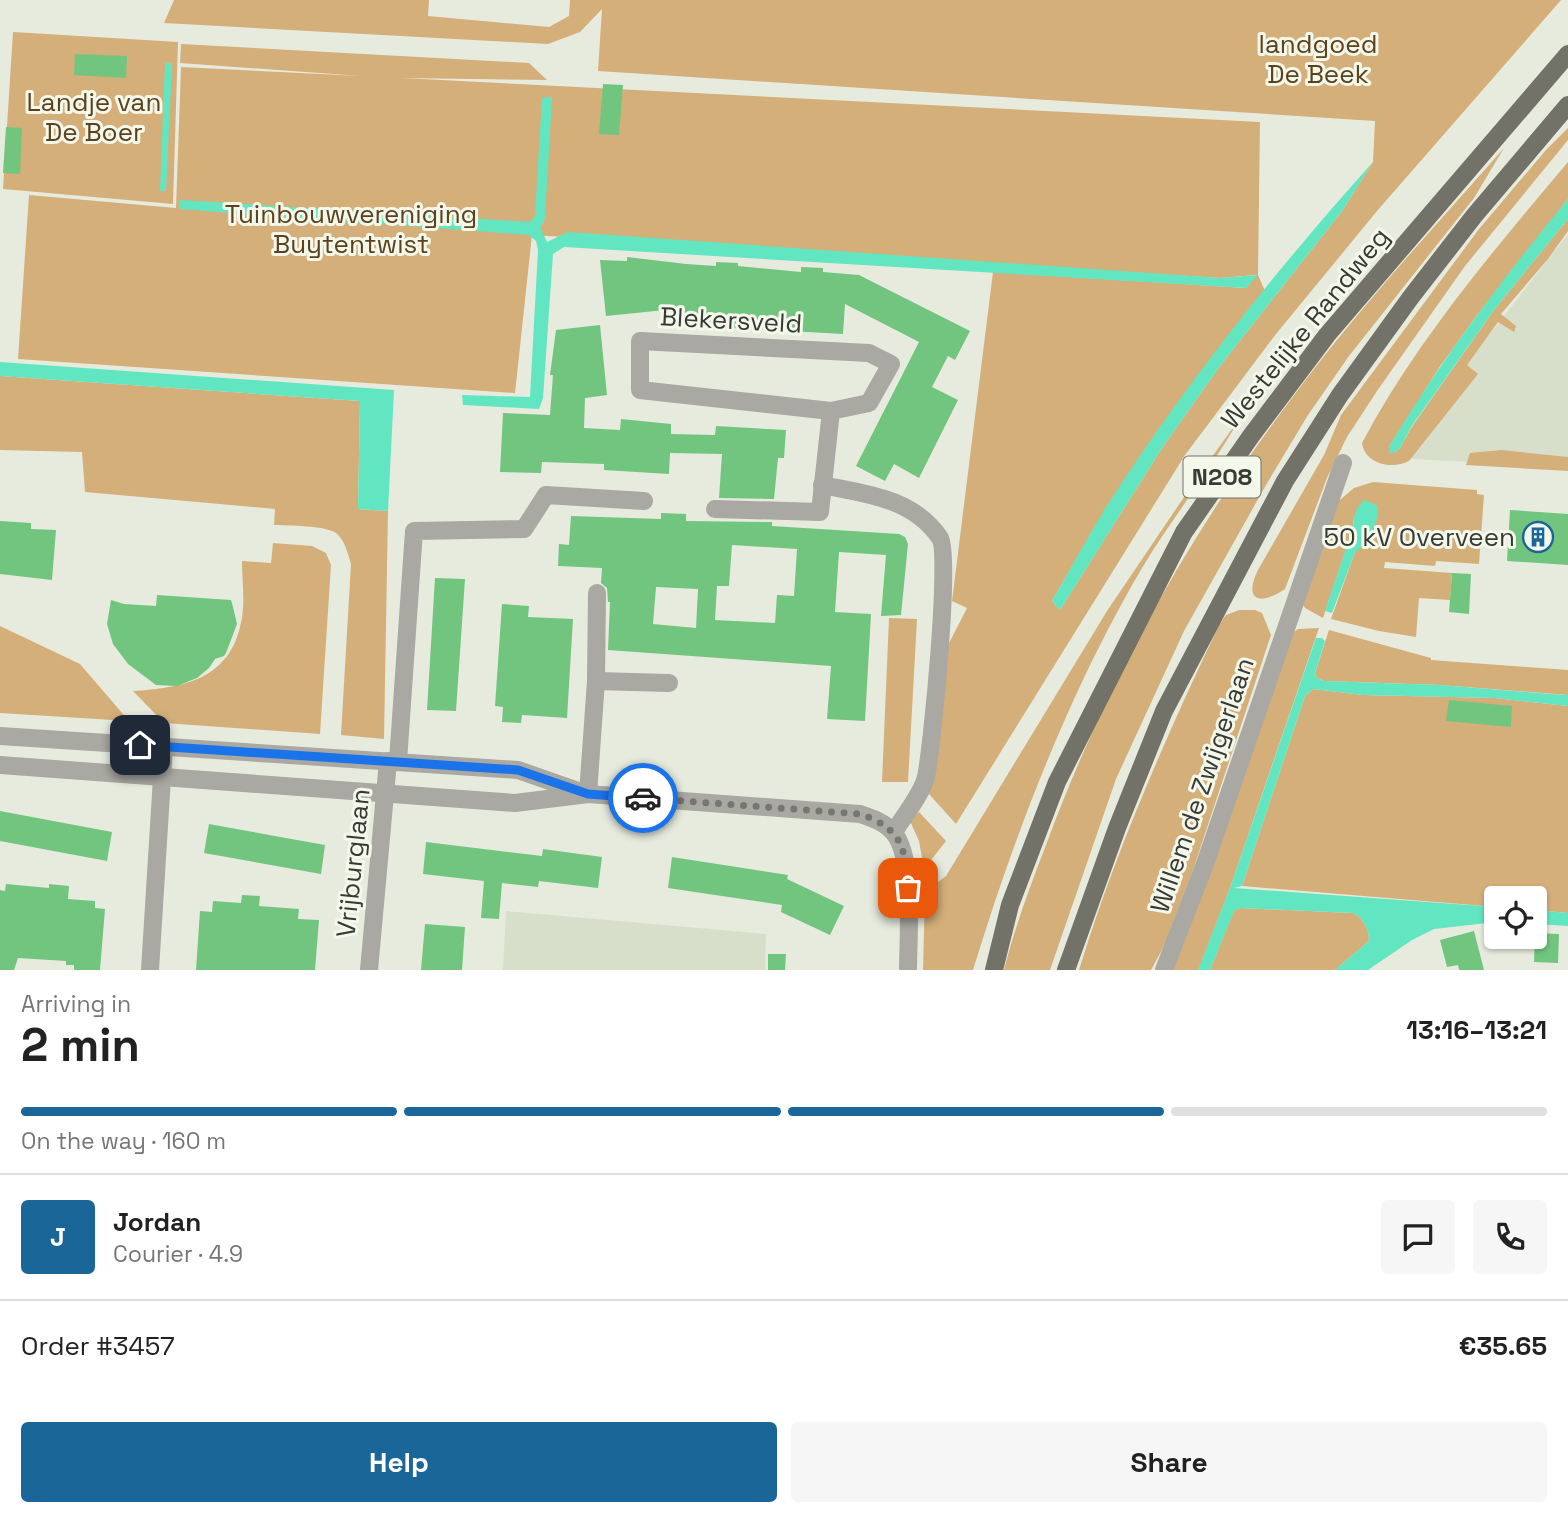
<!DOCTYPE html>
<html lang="en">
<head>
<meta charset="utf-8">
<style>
  body { margin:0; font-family:"Space Grotesk",sans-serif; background:#f6f6f6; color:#222; height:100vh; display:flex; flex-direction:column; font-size:26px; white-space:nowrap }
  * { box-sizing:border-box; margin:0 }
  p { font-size:23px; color:#767676 }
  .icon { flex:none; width:38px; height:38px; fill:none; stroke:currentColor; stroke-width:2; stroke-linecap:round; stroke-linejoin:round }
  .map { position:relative; height:970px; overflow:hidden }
  .panel { display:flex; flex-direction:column; background:#fff; flex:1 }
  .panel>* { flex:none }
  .tools { position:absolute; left:1484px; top:886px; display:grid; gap:14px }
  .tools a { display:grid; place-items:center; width:63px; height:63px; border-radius:7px; background:#fff; box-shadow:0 2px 5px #0004; font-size:35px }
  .pin { position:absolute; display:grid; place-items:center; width:60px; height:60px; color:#fff; margin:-30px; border-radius:14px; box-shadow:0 4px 10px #0006 }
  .courier { position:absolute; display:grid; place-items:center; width:70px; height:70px; margin:-35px; border:5px solid #1a73e8; border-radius:50%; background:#fff; color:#222; box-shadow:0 2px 9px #0007 }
  .head em { font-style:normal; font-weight:800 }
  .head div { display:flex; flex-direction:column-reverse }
  .head { display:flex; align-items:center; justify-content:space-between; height:119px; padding:0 21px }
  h1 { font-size:46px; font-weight:800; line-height:52px }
  .bar { display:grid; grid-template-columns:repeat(4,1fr); gap:10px 7px; align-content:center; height:84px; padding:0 21px }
  .bar i { height:9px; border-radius:5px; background:#e0e0e0 }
  .bar .current { background:#1b6699 }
  .bar p { grid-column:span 4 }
  .line { display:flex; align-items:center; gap:18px; padding:0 21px; border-top:2px solid #e0e0e0 }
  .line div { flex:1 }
  .round { display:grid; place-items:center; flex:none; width:74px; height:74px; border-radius:7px; background:#f6f6f6 }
  .button { display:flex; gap:14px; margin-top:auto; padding:14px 21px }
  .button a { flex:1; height:80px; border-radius:7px; background:#1b6699; color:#fff; font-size:28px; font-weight:800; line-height:80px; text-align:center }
  .button a+a { background:#f6f6f6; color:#222 }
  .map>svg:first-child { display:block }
  .built { fill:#d7dfcb }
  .green { fill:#d4af7a }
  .water { fill:#61e6c1 }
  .building { fill:#72c57f; fill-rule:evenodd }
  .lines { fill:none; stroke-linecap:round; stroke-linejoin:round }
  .minor { stroke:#a9a8a2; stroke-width:18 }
  .primary { stroke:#737268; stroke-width:18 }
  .done { stroke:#757870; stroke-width:7; stroke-dasharray:0 12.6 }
  .route { stroke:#1a73e8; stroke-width:9 }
  .labels { text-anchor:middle; stroke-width:6; stroke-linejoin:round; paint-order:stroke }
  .shield { fill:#f3f8eb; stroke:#70736c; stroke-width:2 }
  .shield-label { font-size:24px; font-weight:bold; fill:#383a35 }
  .park-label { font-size:26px; fill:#5b421c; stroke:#f3f8eb }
  .street-label { font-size:26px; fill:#383a35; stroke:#f3f8eb }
  .poi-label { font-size:26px; fill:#383a35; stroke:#f3f8eb; text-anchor:end }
</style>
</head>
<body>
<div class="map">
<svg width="1568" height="970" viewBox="0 0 1568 970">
  <rect width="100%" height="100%" fill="#e6ebde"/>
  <!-- built -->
  <g class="built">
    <path d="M1568 234V467L1413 459 1400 449Z"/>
    <path d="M506 911 766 934 765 970H503Z"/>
  </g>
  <!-- green -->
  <g class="green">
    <path d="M174 0H429L428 16 549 27 569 16 570 0H1561L1377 211 1276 334 1185 455 956 824 929 794 933 740 943 655 967 608 952 601 993 272 1246 288 1257 275 1220 278 532 235 515 393 18 359 29 195 176 208 181 67 361 76 180 63 181 44 529 63 547 80 402 78 1260 122 1258 275 1265 291 1158 430 1107 506 1052 601 1060 610 1162 448 1220 366 1342 211 1373 162 1375 121 598 71 602 9 580 32 548 44 164 23Z"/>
    <path d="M13 32 178 42 173 204 3 189Z"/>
    <path d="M1568 128V140L1465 266 1377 391 1347 437 1327 478 1285 589C1260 606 1243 601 1258 570L1324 455 1341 415 1479 229 1546 150Z"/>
    <path d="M1504 148 1474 198 1349 356 1308 415 1266 485 1184 631 1116 779 1050 970H1004C1015 927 1030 886 1046 845 1105 685 1189 534 1292 398 1357 310 1432 230 1504 148Z"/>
    <path d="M1568 162V199L1475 318 1439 368 1389 447V453H1394L1400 448 1411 428 1494 310 1568 219V231L1548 259 1501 314 1516 326 1514 332 1498 322 1467 365 1478 374 1409 461C1392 470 1365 464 1362 443 1416 341 1494 250 1568 162Z"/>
    <path d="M0 376 360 401 358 509 388 511 384 739 341 735 351 564C348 554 345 540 336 533 324 525 289 526 274 525L275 509 85 492 82 452 0 450Z"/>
    <path d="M1240 418C1216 460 1188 498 1161 538 1135 577 1112 621 1091 663 1043 762 1005 866 973 970H923L925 892 946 876 1107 611 1201 472Z"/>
    <path d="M1501 450 1568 457V471L1466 465 1470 453Z"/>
    <path d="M1373 482 1477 490V494L1484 495 1479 564 1436 561 1435 566 1385 562 1384 568 1452 573 1450 600 1419 598 1416 637 1379 631 1331 619 1355 552 1359 547 1354 516 1353 528 1323 618 1305 608 1301 601 1334 505 1354 488Z"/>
    <path d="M273 543 312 546 326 553 331 565 320 734 164 723 133 691C180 688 227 681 240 627 246 606 242 582 242 561L271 563Z"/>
    <path d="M1239 610H1255L1262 613 1271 635 1194 867 1164 946 1151 970H1079C1115 852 1166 737 1219 625L1226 615Z"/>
    <path d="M889 618 917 619 908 782H882Z"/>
    <path d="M0 626 80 664 129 721 0 713Z"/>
    <path d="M1319 628 1230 888 1200 966 1198 970H1171L1290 635 1298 629Z"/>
    <path d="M1329 630 1431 658V660L1568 670V695L1440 685 1324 681 1316 677 1315 673Z"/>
    <path d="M1313 689 1363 695 1495 698 1568 706V913L1535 910V898H1496V907L1242 886 1305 696Z"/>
    <path d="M919 812 946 841 924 869 919 841 910 821Z"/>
    <path d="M1240 908 1353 913C1364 918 1369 930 1369 941L1335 970H1210L1234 910Z"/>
  </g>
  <!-- water -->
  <g class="water">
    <path d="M165 63H172L166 191H160Z"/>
    <path d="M552 97 545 217 543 224 540 227 547 242 568 232 1220 278 1258 275 1246 288 564 247 553 254 543 398 539 409 463 405 462 395 530 397 538 250 536 241 529 235 180 209V200L530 222 535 216 542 98Z"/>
    <path d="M1373 162 1342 211 1220 366 1162 448 1060 610 1052 601C1071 569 1088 536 1108 504 1186 383 1277 269 1373 162Z"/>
    <path d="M1568 199V219L1494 310 1411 427 1400 448 1394 453H1389V447C1441 360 1503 278 1568 199Z"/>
    <path d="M0 362 394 390 388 511 358 509 360 401 0 376Z"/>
    <path d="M1365 500 1378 506 1377 518 1367 544 1355 552 1332 613 1325 611 1353 528C1354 517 1355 506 1365 500Z"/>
    <path d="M1316 638H1322L1325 641 1315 673 1316 677 1324 681 1440 685 1551 694 1568 695V706L1495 698 1363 695 1313 689 1305 696 1242 886 1234 888 1496 907V922L1434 929 1412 940 1368 970H1335L1369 941C1369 930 1364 918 1353 913L1240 908 1234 911 1210 970H1198L1230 888Z"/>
    <path d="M1535 910 1568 913V926L1535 924Z"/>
  </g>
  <!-- building -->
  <g class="building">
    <path d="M75 54 127 56 126 78 74 75Z"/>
    <path d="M603 84 623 85 619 135 599 134Z"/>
    <path d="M6 127 22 128 20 174 3 173Z"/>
    <path d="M627 257 686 264 716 266V262L738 263V266L801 272V267L823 268V272L859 275 970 331 955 360 948 356 932 387 958 400 919 478 894 464 885 481 856 466 919 342 845 304 843 334 684 325 685 308 606 316 600 260 627 261Z"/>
    <path d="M600 325 607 395 585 398 584 428 620 430 621 419 671 424V434L715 435 716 426 786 430 784 458H778L774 499 719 498 722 454 670 453 669 474 604 470V464L542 462 541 473 500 472 503 413 550 415 553 375H550L556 330Z"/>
    <path d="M1510 510 1568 514V565L1507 561Z"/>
    <path d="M661 513 686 514V521L772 522V526L899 534 905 537 908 544 901 615 881 616 886 555 839 552 835 612 871 614 865 721 827 719 831 666 608 650 610 602H608L607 588 601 583 602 568 558 566 559 544 569 545 571 516 661 519ZM732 545 797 549 794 596 777 595 775 623 715 620 717 586H729ZM656 587 698 589 696 628 653 624Z"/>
    <path d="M0 521 31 523V529L56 530 52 580 0 574Z"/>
    <path d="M1452 573 1471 574 1469 614 1449 612Z"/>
    <path d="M435 578 465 579 456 711 427 710Z"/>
    <path d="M157 595 231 600 233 607 237 624 226 653 224 656 215 659 209 668 197 678 177 686 156 685 128 664 113 644 107 624 111 600 124 604 156 606Z"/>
    <path d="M502 604 529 606 528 617 573 619 567 718 522 715 521 723 502 722 503 707 495 706Z"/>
    <path d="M1449 700 1512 706 1511 727 1446 721Z"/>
    <path d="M0 811 112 832 107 861 0 841Z"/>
    <path d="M209 824 325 845 321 874 204 853Z"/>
    <path d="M426 842 542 856 543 849 602 857 598 888 539 881 538 887 502 883 499 919 481 918 484 881 423 874Z"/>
    <path d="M672 857 788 875 787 879 844 906 830 935 781 912 782 905 668 888Z"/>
    <path d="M6 884 49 888V884L69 886 68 899 95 901V908L105 909 100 970H74V965H66V961L18 958 14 970H0V890L5 891Z"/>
    <path d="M242 895 260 896 259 906 299 909 298 919 319 920 315 970H196L200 911 212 912 213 901 241 903Z"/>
    <path d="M425 924 465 927 462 970H421Z"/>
    <path d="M1474 931 1484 970H1459L1458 965 1447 967 1440 940Z"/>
    <path d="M1535 933 1559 934 1558 963 1534 962Z"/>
    <path d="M768 954H786L785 970H768Z"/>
  </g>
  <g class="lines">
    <!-- minor -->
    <g class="minor">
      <path d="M822 485C866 494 913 498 940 538 951 555 932 748 926 777 922 794 903 817 894 832"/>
      <path d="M715 509 820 512 831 411 869 403 891 364 869 353 640 341V390L831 411"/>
      <path d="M596 681 669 683"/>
      <path d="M0 736 518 770 581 792"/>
      <path d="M398 761 414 531 524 529 546 495 644 501"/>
      <path d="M0 765 515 803 588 794 860 814C872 818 884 822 893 832 915 856 908 937 908 970"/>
      <path d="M588 794 596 681 597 593"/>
      <path d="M150 970 164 746"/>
      <path d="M369 970 388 761"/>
      <path d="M1164 970 1206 861 1343 463"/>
    </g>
    <!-- primary -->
    <g class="primary">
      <path d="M994 970 1010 905 1057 782 1184 532 1251 436 1327 335 1568 54"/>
      <path d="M1066 970 1117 828 1164 711 1285 481 1340 395 1411 297 1474 216 1568 105"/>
    </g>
  </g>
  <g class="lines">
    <!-- done -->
    <path class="done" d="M643 798 860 814C901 828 906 847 908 888"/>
    <!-- route -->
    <path class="route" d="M140 745 518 770 588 794 643 798"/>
  </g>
  <!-- icons -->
  <defs>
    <g id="building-ring" transform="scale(1.575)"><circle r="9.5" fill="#f3f8eb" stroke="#1b6699" stroke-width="1.5"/><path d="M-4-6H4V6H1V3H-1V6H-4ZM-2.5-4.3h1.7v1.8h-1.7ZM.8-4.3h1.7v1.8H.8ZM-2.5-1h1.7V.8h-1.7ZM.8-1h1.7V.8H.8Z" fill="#1b6699"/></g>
  </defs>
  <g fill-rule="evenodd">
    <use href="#building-ring" x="1538" y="537"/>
  </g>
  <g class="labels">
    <!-- shield labels -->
    <rect class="shield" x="1183.5" y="456.5" width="77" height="41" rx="5"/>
    <g class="shield-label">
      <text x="1222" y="485">N208</text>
    </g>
    <!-- park labels -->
    <g class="park-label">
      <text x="1318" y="53">landgoed<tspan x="1318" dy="30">De Beek</tspan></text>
      <text x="94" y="111">Landje van<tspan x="94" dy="30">De Boer</tspan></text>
      <text x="351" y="223">Tuinbouwvereniging<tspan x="351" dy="30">Buytentwist</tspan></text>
    </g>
    <!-- street labels -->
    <g class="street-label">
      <text transform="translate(731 320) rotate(3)" y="9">Blekersveld</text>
      <text transform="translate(1305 328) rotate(-51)" y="9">Westelijke Randweg</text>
      <text transform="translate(1202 785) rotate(-71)" y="9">Willem de Zwijgerlaan</text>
      <text transform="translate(353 863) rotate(-84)" y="9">Vrijburglaan</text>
    </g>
    <!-- poi labels -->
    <g class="poi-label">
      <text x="1515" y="546">50 kV Overveen</text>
    </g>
  </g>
</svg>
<div class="tools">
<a><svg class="icon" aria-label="locate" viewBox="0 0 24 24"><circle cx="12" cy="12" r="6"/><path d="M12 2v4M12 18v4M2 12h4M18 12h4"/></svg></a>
</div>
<div class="pin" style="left:908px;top:888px;background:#ea580c"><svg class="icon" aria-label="bag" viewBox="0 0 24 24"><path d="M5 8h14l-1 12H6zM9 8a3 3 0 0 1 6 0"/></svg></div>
<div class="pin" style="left:140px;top:745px;background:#1f2937"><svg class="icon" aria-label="home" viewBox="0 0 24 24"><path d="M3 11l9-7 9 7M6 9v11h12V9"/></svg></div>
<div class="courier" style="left:643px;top:798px"><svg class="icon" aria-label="car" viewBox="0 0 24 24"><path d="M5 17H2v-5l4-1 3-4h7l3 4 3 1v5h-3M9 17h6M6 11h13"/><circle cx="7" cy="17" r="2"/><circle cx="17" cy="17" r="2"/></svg></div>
</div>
<section class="panel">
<div class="head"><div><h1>2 min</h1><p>Arriving in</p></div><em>13:16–13:21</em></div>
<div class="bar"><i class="current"></i><i class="current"></i><i class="current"></i><i></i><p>On the way · 160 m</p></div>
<div class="line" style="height:126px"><b class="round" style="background:#1b6699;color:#fff">J</b><div><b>Jordan</b><p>Courier · 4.9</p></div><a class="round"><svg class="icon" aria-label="chat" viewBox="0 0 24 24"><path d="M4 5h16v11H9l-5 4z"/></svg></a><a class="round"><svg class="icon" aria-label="phone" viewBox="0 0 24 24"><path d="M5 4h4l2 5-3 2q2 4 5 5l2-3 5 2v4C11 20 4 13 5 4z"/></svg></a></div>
<div class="line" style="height:91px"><div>Order #3457</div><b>€35.65</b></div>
<div class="button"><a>Help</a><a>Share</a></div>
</section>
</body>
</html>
